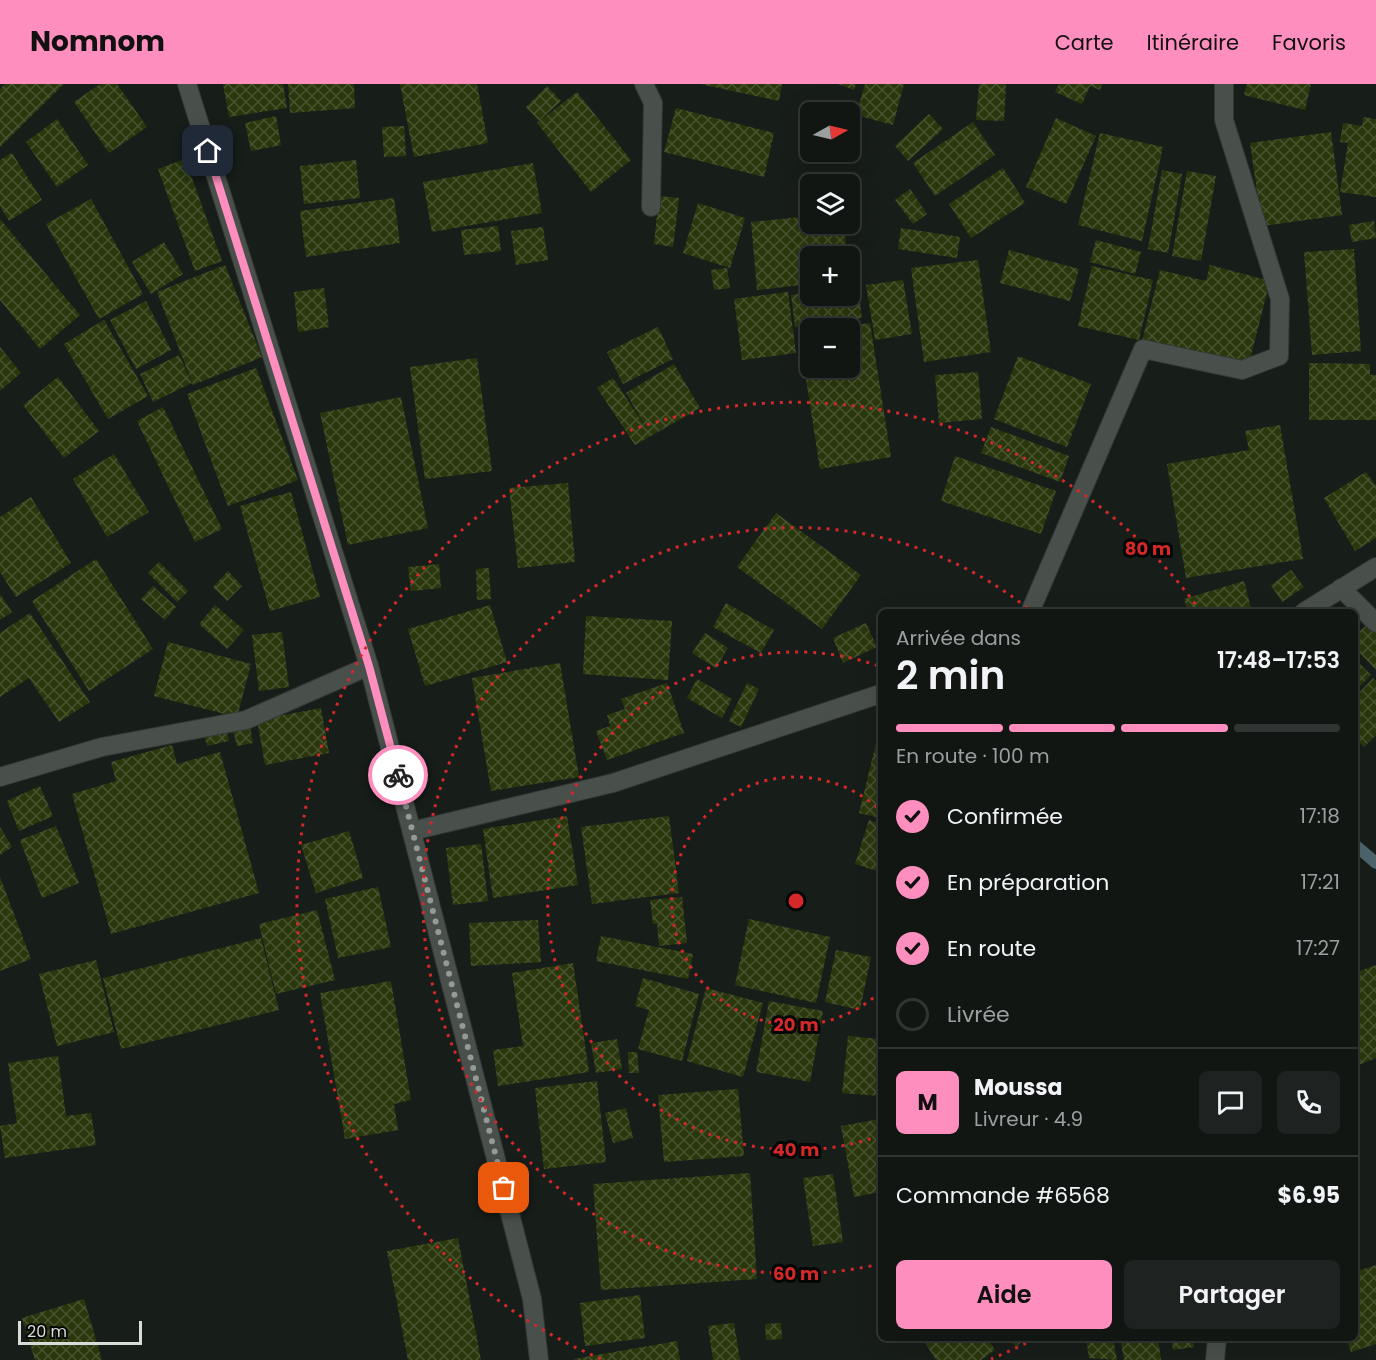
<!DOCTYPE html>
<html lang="fr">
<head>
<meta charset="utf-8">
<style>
  body { margin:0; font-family:Poppins,sans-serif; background:#1e2321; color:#f1f3f6; height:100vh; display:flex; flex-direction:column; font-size:22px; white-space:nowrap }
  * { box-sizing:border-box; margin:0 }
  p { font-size:20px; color:#9c9fa0 }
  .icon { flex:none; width:33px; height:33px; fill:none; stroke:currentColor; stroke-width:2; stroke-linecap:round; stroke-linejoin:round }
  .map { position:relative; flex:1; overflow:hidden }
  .sheet { position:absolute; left:878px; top:525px; width:480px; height:732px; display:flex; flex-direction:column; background:#111613; border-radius:9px; box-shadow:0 6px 24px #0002,0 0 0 2px #303533 }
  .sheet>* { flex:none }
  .needle { width:39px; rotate:82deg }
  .buttons { position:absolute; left:800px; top:18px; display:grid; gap:12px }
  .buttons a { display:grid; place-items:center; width:60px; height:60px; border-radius:9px; background:#111613; box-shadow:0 6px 24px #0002,0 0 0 2px #303533; font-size:30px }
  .scale { position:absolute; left:18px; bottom:15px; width:124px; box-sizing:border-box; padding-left:6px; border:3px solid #d9ddda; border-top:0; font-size:16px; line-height:21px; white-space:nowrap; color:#d9ddda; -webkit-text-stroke:4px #050706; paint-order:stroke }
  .pin { position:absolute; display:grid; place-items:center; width:51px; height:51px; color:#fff; margin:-26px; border-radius:12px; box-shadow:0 3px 9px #0006 }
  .courier { position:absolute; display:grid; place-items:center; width:60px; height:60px; margin:-30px; border:4px solid #fe8ebd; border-radius:50%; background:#fff; color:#222; box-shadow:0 2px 8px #0007 }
  .head em { font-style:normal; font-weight:600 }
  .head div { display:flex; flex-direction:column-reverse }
  .head { display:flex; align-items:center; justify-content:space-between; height:102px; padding:0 18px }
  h1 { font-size:39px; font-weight:600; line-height:45px }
  .bar { display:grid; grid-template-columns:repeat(4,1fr); gap:9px 6px; align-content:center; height:72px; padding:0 18px }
  .bar i { height:8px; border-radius:4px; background:#303533 }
  .bar .selected { background:#fe8ebd }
  .bar p { grid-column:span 4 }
  .line { display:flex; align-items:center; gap:15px; padding:0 18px; border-top:2px solid #303533 }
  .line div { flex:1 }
  .round { display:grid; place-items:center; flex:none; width:63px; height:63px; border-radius:9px; background:#1e2321 }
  ol { padding:0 18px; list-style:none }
  li { display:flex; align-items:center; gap:18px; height:66px }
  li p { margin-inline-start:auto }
  li .icon { padding:6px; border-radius:50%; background:#fe8ebd; color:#111; stroke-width:4 }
  li:last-child { color:#9c9fa0 }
  li i { width:33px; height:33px; border:3px solid #303533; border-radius:50% }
  .button { display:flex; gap:12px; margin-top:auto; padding:12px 18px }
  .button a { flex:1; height:69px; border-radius:9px; background:#fe8ebd; color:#111; font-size:24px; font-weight:600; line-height:69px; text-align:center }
  .button a+a { background:#1e2321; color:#f1f3f6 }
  header { display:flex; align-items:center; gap:36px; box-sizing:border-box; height:84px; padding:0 30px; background:#fe8ebd; color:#111 }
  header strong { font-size:28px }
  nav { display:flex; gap:33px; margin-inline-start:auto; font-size:21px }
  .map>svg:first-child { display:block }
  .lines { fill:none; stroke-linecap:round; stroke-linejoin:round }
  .stream { stroke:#4d666d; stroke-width:12 }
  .building { fill:url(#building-cross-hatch) }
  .lane-casing { stroke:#333734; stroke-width:20 }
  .street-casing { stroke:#333734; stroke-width:20 }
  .secondary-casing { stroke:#333734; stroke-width:20 }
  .lane { stroke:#49504c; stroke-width:18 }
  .street { stroke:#49504c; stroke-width:18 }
  .secondary { stroke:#49504c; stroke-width:18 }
  .done { stroke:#959a96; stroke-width:6; stroke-dasharray:0 10.8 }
  .route { stroke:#fe8ebd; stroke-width:8 }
  .ring { fill:none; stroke:#d62828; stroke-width:3; stroke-dasharray:3 6 }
  .centre { fill:#d62828; stroke:#050706; stroke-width:3 }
  .ring-label { font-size:18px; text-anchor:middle; font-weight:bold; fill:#d62828; stroke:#050706; stroke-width:6; stroke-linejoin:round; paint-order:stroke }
</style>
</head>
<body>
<header>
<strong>Nomnom</strong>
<nav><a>Carte</a><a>Itinéraire</a><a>Favoris</a></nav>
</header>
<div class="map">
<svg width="1376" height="1276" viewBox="0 0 1376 1276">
  <defs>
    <pattern id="building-cross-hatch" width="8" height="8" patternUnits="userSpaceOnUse" patternTransform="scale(1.5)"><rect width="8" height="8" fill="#2a370d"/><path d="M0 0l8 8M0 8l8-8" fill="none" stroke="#485430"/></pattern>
  </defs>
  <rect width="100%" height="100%" fill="#171d19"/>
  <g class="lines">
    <!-- stream -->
    <path class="stream" d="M1355 761 1376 779"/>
  </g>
  <!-- building -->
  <g class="building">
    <path d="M5 0H64L0 63V5Z"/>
    <path d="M100 0H117L147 43 109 69 74 18Z"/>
    <path d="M223 0H283L287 24 229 33Z"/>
    <path d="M288 0H354L355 24 290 29Z"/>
    <path d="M400 0H477L488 59 414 73Z"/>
    <path d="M700 0H782L779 17Z"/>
    <path d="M838 0H856L854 6Z"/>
    <path d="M865 0H904L893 41 856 31Z"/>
    <path d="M979 0H1006L1004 37 976 36Z"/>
    <path d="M1059 0H1102L1100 6 1090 2 1082 20 1055 8Z"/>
    <path d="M1247 0H1311L1305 26 1244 11Z"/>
    <path d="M547 2 561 17 539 37 526 23Z"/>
    <path d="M577 8 631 76 591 108 537 39Z"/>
    <path d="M676 24 774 49 764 93 664 68Z"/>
    <path d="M929 30 943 45 908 77 895 62Z"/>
    <path d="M276 32 281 61 251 67 245 39Z"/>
    <path d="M1363 33 1376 35V113L1340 108 1348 59 1340 58 1343 39 1362 42Z"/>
    <path d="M1056 34 1096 52 1066 120 1026 103Z"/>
    <path d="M57 35 88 81 57 103 26 58Z"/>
    <path d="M973 38 995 71 935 112 913 79Z"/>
    <path d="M404 42 406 72 384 73 382 43Z"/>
    <path d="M1331 48 1342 131 1262 142 1250 59Z"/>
    <path d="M1100 49 1163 63 1142 157 1078 141Z"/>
    <path d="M12 69 42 116 9 137 0 122V76Z"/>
    <path d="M185 75 222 177 195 187 158 85Z"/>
    <path d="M356 76 360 114 304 120 300 82Z"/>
    <path d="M533 79 542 129 432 148 423 98Z"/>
    <path d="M1003 84 1025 119 971 154 949 120Z"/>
    <path d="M1162 86 1182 90 1168 169 1148 165Z"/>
    <path d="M1187 87 1216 92 1201 177 1172 172Z"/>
    <path d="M910 105 927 130 913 140 895 116Z"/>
    <path d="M659 112 679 114 673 163 654 160Z"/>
    <path d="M394 114 400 159 306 173 300 127Z"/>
    <path d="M91 115 143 210 99 235 46 140Z"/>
    <path d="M698 119 745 134 730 184 683 169Z"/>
    <path d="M810 132V140H844L847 172H810V200L757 206 751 138Z"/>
    <path d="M0 135 80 231 40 265 0 216Z"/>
    <path d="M1374 137 1376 154 1352 158 1349 141Z"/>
    <path d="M498 142 501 167 464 171 461 146Z"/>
    <path d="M543 143 548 176 516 181 511 147Z"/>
    <path d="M901 144 960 153 957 174 898 165Z"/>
    <path d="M1096 156 1141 168 1135 190 1090 178Z"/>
    <path d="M164 158 183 190 151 210 132 178Z"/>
    <path d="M1354 165 1361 267 1312 271 1304 168Z"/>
    <path d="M1009 166 1079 185 1070 217 1000 199Z"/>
    <path d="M978 176 991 268 924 278 911 184Z"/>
    <path d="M225 181 262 273 193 301 157 208Z"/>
    <path d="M1210 181 1270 197 1248 283 1142 257 1160 186 1206 197Z"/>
    <path d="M1092 182 1153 196 1139 256 1078 242Z"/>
    <path d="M727 184 730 204 714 206 711 186Z"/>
    <path d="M903 196 912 250 875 256 866 201Z"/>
    <path d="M858 202 862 234 795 243 791 211 810 208V212H849V203Z"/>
    <path d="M324 204 329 243 298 248 294 208Z"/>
    <path d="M788 208 796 269 742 276 734 215Z"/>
    <path d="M146 217 171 266 136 285 110 236Z"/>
    <path d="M104 236 148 312 108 335 64 260Z"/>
    <path d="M870 239 891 373 820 385 799 250 810 249V284H849V244L843 243Z"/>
    <path d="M658 243 673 275 623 300 607 268Z"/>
    <path d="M0 263 21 289 0 307Z"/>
    <path d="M179 271 192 299 153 318 140 290Z"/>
    <path d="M1018 272 1091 300 1067 363 994 335Z"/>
    <path d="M477 274 492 387 425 395 410 283Z"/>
    <path d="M1309 279 1370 280V291H1376V336H1309Z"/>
    <path d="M674 280 700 324 635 361 597 304 613 294 648 347 626 309Z"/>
    <path d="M256 284 298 396 228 422 187 310Z"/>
    <path d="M978 288 982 335 939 339 935 291Z"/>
    <path d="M58 293 99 347 64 374 23 321Z"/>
    <path d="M401 313 428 444 348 461 320 329Z"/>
    <path d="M163 323 222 445 195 458 137 337Z"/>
    <path d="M1280 341 1303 475 1186 494 1167 380 1249 366 1245 347Z"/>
    <path d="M991 343 1069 372 1060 398 981 369Z"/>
    <path d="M114 370 149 428 107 453 73 395Z"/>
    <path d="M955 372 1056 407 1041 450 941 417Z"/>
    <path d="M1366 388 1376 402V454L1355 467 1324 414Z"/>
    <path d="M568 399 575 478 518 484 509 404Z"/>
    <path d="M291 408 320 513 270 527 240 422Z"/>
    <path d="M31 413 71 479 16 513 0 488V433Z"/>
    <path d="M776 429 861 491 822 545 737 483Z"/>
    <path d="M96 475 153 565 89 607 32 517Z"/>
    <path d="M159 478 188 507 177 518 148 489Z"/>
    <path d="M439 480 441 504 411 507 408 483Z"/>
    <path d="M489 484 491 515 477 516 476 485Z"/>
    <path d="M1291 486 1304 503 1282 518 1271 501Z"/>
    <path d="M228 487 242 502 227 517 213 503Z"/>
    <path d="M1244 497 1252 528H1188L1184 515Z"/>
    <path d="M153 502 176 523 165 536 141 515Z"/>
    <path d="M0 510 12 528 0 536Z"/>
    <path d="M726 519 774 546 761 569 713 543Z"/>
    <path d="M215 521 244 546 227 565 199 540Z"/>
    <path d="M490 521 507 578 425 602 408 545Z"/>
    <path d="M30 529 90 618 59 638 29 594 0 613V549Z"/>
    <path d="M586 532 672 537 668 596 583 590Z"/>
    <path d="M866 539 877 563 843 579 833 554Z"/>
    <path d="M1369 539 1376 547V586L1354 563V552Z"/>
    <path d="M282 548 289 603 259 607 252 551Z"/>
    <path d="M705 549 728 564 716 584 692 569Z"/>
    <path d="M168 558 251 580 237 633 154 612Z"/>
    <path d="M1354 574 1371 591 1354 608Z"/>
    <path d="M560 579 579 693 491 707 472 594Z"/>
    <path d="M1373 594 1376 597V651L1364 663 1354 653V614Z"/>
    <path d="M697 595 732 615 722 634 687 614Z"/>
    <path d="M667 599 684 649 607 676 596 647 610 642 607 631 625 625 621 615Z"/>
    <path d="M747 599 759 605 741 643 729 637Z"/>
    <path d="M321 624 329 669 265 681 257 636Z"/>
    <path d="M250 643 253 659 237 662 233 647Z"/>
    <path d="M880 643V734L859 729Z"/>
    <path d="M227 647 229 657 207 662 204 651Z"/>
    <path d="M172 661 177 680 220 668 259 809 111 850 72 710 116 697 111 678Z"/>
    <path d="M40 702 53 732 19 747 7 717Z"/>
    <path d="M567 732 578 801 493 814 483 745Z"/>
    <path d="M669 732 679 809 592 820 581 743Z"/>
    <path d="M869 736 880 740V788L855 780Z"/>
    <path d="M56 742 79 799 42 814 20 756Z"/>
    <path d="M0 743 12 763 0 771Z"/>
    <path d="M349 747 363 794 316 809 301 761Z"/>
    <path d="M481 760 488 817 453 821 446 764Z"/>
    <path d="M0 793 31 875 0 887Z"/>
    <path d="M378 803 391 863 338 874 325 815Z"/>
    <path d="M682 813 687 859 659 862 657 840H653L650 816Z"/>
    <path d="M317 826 335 896 276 910 259 840Z"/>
    <path d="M749 835 830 853 816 919 735 901Z"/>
    <path d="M538 836 541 878 471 882 469 839Z"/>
    <path d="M601 852 693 870 688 895 596 877Z"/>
    <path d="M261 854 279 926 121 965 103 894Z"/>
    <path d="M836 866 871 873 860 926 825 918Z"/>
    <path d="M96 876 114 948 57 962 39 890Z"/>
    <path d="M573 879 589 988 498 1002 493 966 523 962 512 889Z"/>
    <path d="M1376 881V974L1354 983V889Z"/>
    <path d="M643 894 699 910 682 977 638 965 649 926 635 922Z"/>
    <path d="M391 897 411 1016 394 1020 398 1046 345 1055 320 909Z"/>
    <path d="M706 904 763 919 743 993 687 977Z"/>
    <path d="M769 917 823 927 810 998 756 988Z"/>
    <path d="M848 952 880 955V1012L842 1009Z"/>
    <path d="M617 955 622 985 596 989 591 959Z"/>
    <path d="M628 968H637L639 989H629Z"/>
    <path d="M58 972 66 1032 91 1029 96 1061 5 1074 0 1042 17 1039 8 979Z"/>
    <path d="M597 997 606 1078 544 1085 535 1004Z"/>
    <path d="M738 1005 744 1072 664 1078 658 1011Z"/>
    <path d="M626 1024 633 1054 613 1059 605 1029Z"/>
    <path d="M880 1035V1108L854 1113 841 1042Z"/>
    <path d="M750 1089 757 1195 601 1206 593 1100Z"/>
    <path d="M833 1090 843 1158 813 1162 803 1094Z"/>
    <path d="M458 1154 481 1276H408L387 1167Z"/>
    <path d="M1376 1181V1260L1351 1268 1346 1254H1354V1188Z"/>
    <path d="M640 1211 645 1254 585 1262 580 1219Z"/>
    <path d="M84 1215 102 1276H35L22 1234Z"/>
    <path d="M734 1239 740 1276H713L708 1242Z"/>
    <path d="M781 1239 782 1255 766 1256 765 1240Z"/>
    <path d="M922 1254H987L995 1266 981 1276H936Z"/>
    <path d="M1008 1254H1026L1016 1263Z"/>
    <path d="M1086 1254H1113L1117 1276 1089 1274Z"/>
    <path d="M1120 1254H1158L1161 1276H1124Z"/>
    <path d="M1171 1254H1192L1194 1263 1173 1266Z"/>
    <path d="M677 1257 680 1276H574V1275Z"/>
  </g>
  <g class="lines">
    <!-- lane casing -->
    <g class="lane-casing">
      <g id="lane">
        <path d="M1341 504 1376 539"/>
        <path d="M1030 528 1143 265 1242 286 1279 272 1280 215 1224 36V0"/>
      </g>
    </g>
    <!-- street casing -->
    <g class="street-casing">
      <g id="street">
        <path d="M644 0 653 19 651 123"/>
        <path d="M1304 528 1376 483"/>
        <path d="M0 693 102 663 246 636 369 582"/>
        <path d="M412 747 613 699 880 610"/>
        <path d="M1215 1276 1217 1254"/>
      </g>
    </g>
    <!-- secondary casing -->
    <g class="secondary-casing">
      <path id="secondary" d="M187 0 369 582 532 1215 539 1276"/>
    </g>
    <!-- lane -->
    <use href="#lane" class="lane"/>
    <!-- street -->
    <use href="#street" class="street"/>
    <!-- secondary -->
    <use href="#secondary" class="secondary"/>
  </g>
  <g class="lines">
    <!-- done -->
    <path class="done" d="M398 691 504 1104"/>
    <!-- route -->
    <path class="route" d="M208 67 369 582 398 691"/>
  </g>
  <!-- distance rings -->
  <g class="ring">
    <path d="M880 908A124 124 0 1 1 880 726"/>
    <path d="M879 1052A249 249 0 1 1 879 582"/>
    <path d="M880 1180A373 373 0 1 1 1031 527"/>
    <path d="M1034 1255A498 498 0 0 1 991 1275M601 1275A498 498 0 1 1 1201 528"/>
  </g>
  <circle cx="796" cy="817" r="9" class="centre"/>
  <g class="ring-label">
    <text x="1148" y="471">80 m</text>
    <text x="796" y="947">20 m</text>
    <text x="796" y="1072">40 m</text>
    <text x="796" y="1196">60 m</text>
  </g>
</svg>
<div class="buttons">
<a><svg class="needle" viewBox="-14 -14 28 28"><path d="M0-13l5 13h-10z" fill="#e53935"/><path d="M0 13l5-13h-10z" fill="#9c9fa0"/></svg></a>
<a><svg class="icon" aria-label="layers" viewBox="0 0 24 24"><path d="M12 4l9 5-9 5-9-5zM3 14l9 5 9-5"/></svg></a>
<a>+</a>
<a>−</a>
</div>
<div class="scale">20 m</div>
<div class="pin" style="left:504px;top:1104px;background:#ea580c"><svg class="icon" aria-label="bag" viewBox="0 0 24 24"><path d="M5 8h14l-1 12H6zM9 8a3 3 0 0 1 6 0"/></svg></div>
<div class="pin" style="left:208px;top:67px;background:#1f2937"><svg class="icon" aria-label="home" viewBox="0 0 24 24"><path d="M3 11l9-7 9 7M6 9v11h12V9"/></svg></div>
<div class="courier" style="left:398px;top:691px"><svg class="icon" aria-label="bike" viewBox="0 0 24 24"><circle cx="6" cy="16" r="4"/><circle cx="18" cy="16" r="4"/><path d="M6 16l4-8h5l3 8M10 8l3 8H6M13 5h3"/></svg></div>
<section class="sheet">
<div class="head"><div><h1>2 min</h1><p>Arrivée dans</p></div><em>17:48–17:53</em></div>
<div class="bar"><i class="selected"></i><i class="selected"></i><i class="selected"></i><i></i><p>En route · 100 m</p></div>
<ol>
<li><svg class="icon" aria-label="check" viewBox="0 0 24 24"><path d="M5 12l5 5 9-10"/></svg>Confirmée<p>17:18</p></li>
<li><svg class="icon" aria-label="check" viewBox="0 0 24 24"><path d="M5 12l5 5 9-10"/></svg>En préparation<p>17:21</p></li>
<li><svg class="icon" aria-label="check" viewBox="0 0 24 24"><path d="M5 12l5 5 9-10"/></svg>En route<p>17:27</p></li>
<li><i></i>Livrée</li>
</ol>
<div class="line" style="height:108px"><b class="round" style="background:#fe8ebd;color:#111">M</b><div><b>Moussa</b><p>Livreur · 4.9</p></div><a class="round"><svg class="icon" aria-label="chat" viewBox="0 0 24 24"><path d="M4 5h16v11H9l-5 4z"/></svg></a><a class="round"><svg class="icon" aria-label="phone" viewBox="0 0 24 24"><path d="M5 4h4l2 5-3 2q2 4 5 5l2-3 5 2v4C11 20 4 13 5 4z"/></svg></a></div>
<div class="line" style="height:78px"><div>Commande #6568</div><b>$6.95</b></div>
<div class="button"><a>Aide</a><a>Partager</a></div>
</section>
</div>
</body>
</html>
